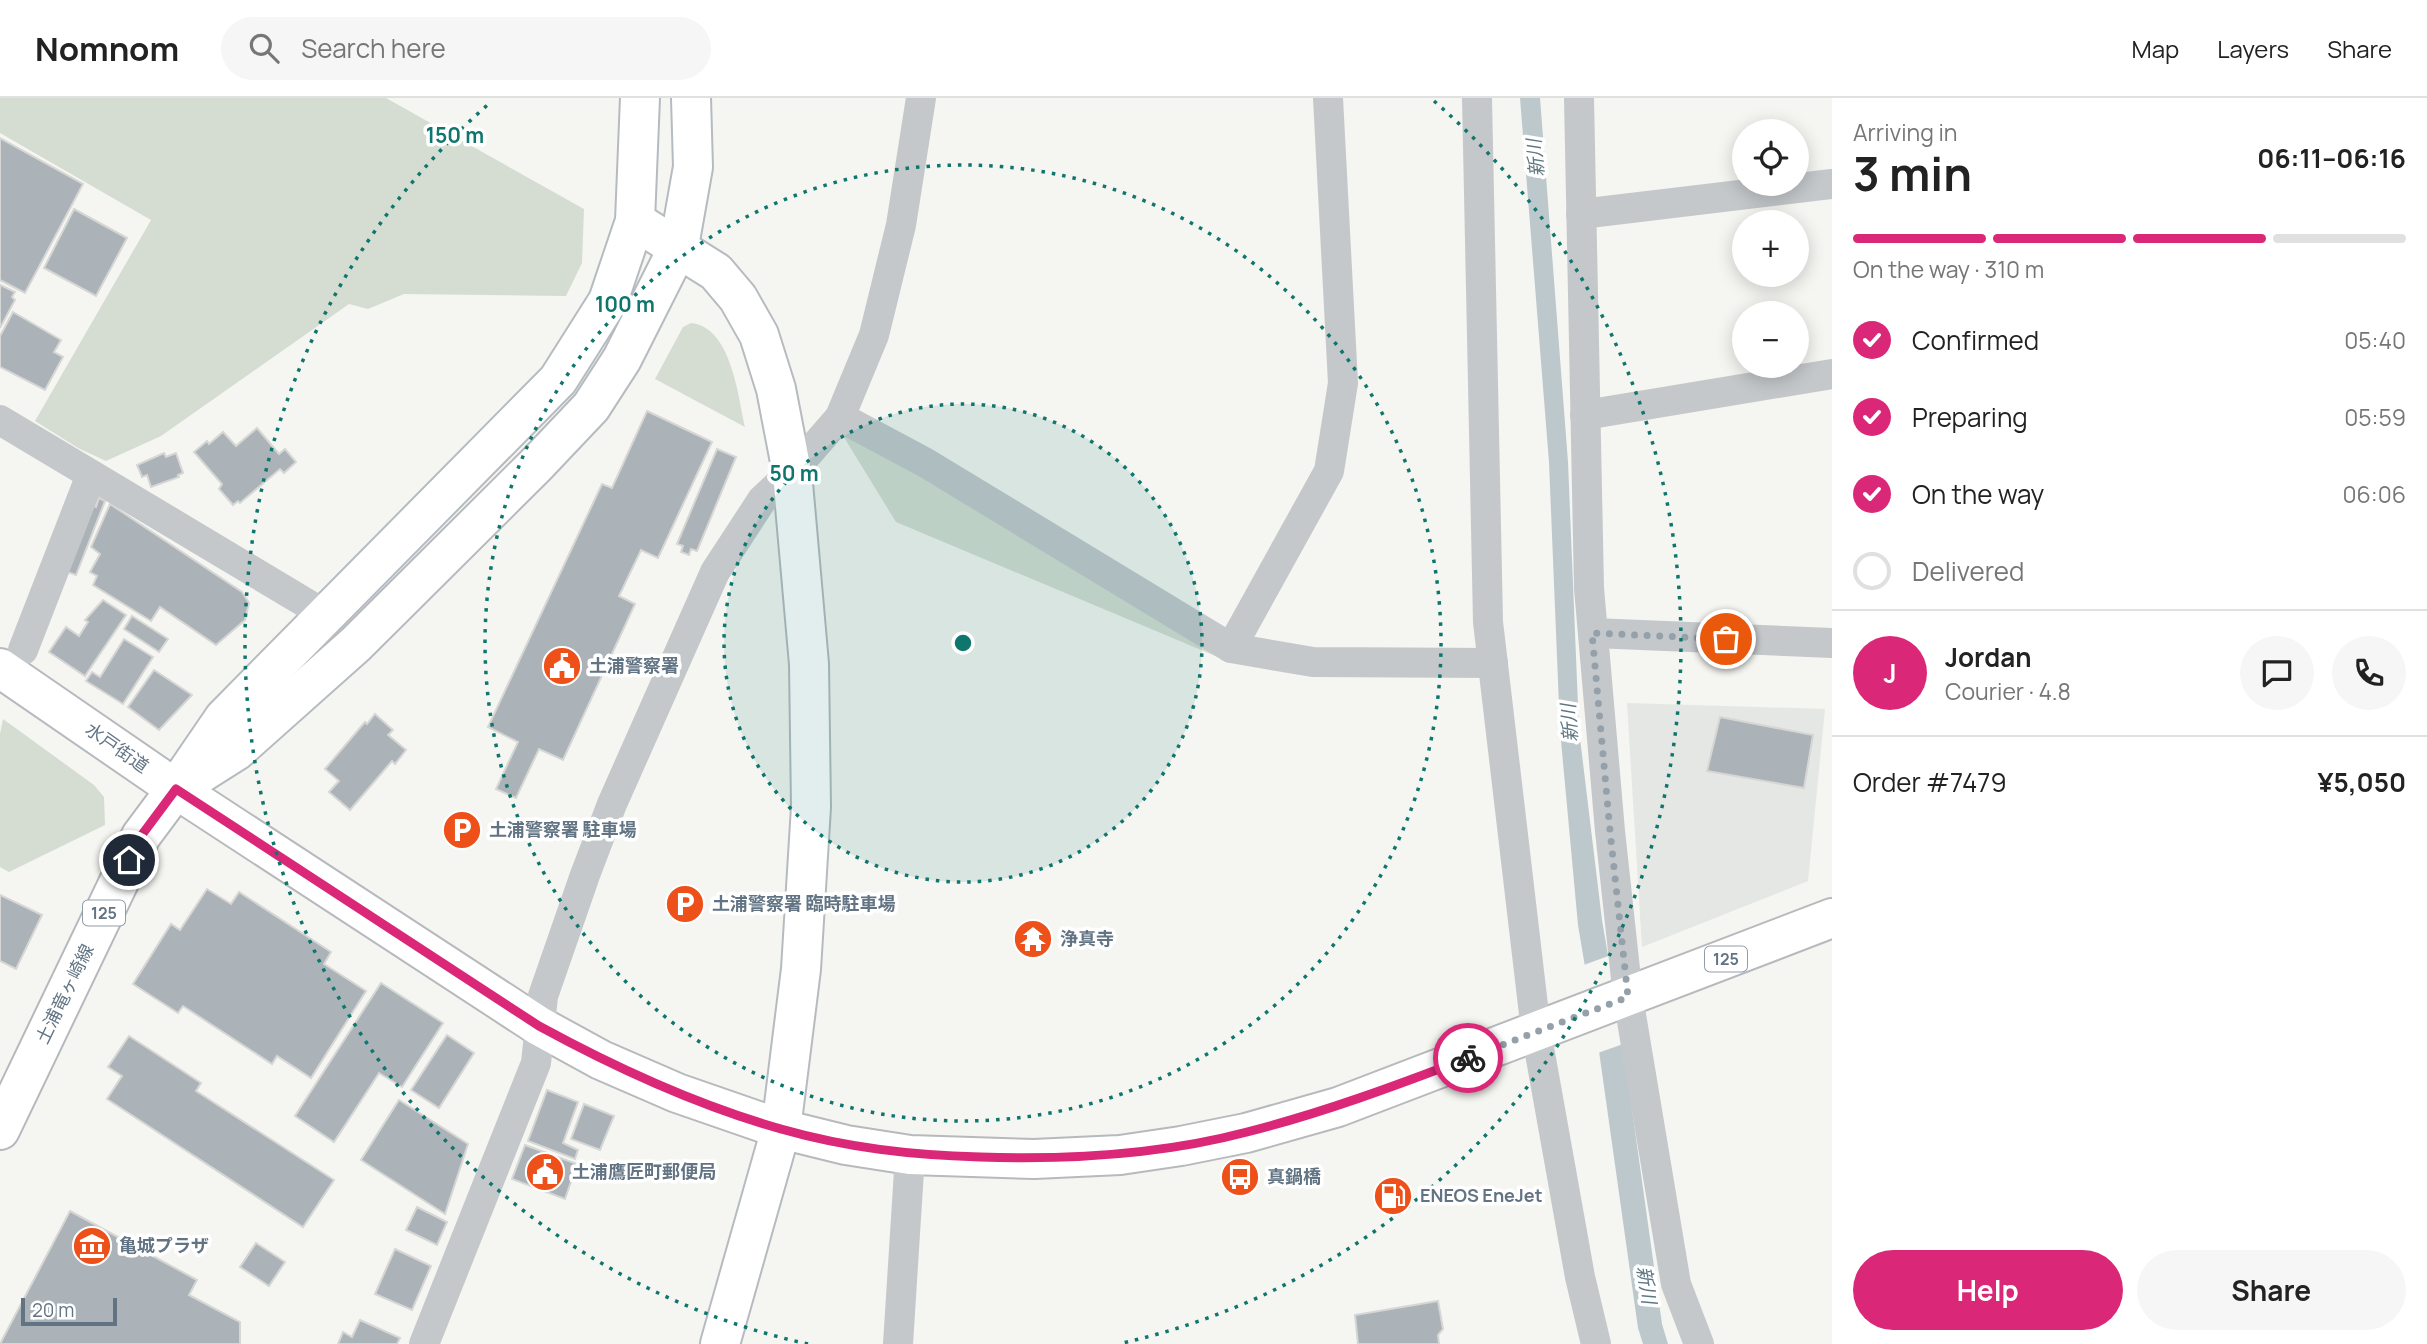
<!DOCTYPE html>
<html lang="en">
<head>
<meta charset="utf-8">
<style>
  body { margin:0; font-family:Manrope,"Noto Sans JP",sans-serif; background:#f6f6f6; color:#222; height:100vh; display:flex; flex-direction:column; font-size:26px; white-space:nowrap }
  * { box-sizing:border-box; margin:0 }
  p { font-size:23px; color:#767676 }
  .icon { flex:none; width:38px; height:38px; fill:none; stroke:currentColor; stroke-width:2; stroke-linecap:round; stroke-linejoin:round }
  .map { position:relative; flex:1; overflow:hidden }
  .drawer { display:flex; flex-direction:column; background:#fff; width:595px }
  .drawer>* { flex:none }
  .buttons { position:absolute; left:1732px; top:21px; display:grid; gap:14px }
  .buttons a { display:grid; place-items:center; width:77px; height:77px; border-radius:50%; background:#fff; box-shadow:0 4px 18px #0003; font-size:35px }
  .scale { position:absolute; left:21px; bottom:18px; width:96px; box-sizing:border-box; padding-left:7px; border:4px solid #627484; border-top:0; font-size:19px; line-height:24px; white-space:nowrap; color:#627484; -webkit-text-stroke:5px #fff; paint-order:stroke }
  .pin { position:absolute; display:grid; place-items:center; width:60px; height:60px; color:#fff; margin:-30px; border:4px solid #fff; border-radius:50%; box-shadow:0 2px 7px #0007 }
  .courier { position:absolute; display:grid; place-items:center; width:70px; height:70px; margin:-35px; border:5px solid #db2777; border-radius:50%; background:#fff; color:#222; box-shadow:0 2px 9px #0007 }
  .head em { font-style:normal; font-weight:700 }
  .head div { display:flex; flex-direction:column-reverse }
  .head { display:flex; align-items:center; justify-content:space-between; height:119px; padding:0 21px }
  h1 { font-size:46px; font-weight:700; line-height:52px }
  .bar { display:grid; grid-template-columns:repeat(4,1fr); gap:10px 7px; align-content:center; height:84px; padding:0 21px }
  .bar i { height:9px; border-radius:5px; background:#e0e0e0 }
  .bar .selected { background:#db2777 }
  .bar p { grid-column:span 4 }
  .line { display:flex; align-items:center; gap:18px; padding:0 21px; border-top:2px solid #e0e0e0 }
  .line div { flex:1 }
  .round { display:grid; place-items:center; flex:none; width:74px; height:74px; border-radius:37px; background:#f6f6f6 }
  ol { padding:0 21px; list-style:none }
  li { display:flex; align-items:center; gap:21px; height:77px }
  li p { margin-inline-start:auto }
  li .icon { padding:7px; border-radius:50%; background:#db2777; color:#fff; stroke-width:4 }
  li:last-child { color:#767676 }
  li i { width:38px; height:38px; border:4px solid #e0e0e0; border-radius:50% }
  .button { display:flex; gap:14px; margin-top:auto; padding:14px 21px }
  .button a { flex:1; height:80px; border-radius:42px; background:#db2777; color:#fff; font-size:28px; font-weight:700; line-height:80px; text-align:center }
  .button a+a { background:#f6f6f6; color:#222 }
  header { display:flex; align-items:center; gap:42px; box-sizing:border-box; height:98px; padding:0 35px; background:#fff; border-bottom:2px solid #e0e0e0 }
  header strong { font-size:33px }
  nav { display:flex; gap:38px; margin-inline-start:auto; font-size:24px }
  .search { width:490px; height:63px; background:#f6f6f6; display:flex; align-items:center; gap:18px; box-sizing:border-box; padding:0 24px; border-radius:38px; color:#767676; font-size:26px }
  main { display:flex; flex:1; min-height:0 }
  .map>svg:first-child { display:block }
  .built { fill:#e5e7e4 }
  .green { fill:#d5ddd2 }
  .water { fill:#bdc8cd }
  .pier { fill:#f5f5f1 }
  .building { fill:#abb3b8; stroke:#d6d6d4; stroke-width:2 }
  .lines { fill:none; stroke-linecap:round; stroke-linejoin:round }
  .secondary-casing { stroke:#b6bbc0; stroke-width:42 }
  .primary-casing { stroke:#b5b9bd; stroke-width:42 }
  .highway-casing { stroke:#b6babd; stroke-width:42 }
  .street { stroke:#c4c8cb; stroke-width:30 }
  .secondary { stroke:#fff; stroke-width:38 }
  .primary { stroke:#fff; stroke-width:38 }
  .highway { stroke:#fff; stroke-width:38 }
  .done { stroke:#95a1aa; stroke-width:7; stroke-dasharray:0 12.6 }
  .route { stroke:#db2777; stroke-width:9 }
  .ring { fill:none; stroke:#0f766e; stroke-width:3.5; stroke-dasharray:3.5 7 }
  .labels { text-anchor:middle; stroke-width:7; stroke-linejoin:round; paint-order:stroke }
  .shield { fill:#fff; stroke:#919ea9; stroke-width:2 }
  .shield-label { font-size:16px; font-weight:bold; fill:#627484 }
  .poi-label { font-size:18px; font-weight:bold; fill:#627484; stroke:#fff; text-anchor:start }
  .street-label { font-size:18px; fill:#627484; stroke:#fff }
  .water-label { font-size:19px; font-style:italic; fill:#5e7781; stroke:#fff }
  .centre { fill:#0f766e; stroke:#fff; stroke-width:3.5 }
  .ring-label { font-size:21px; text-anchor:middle; font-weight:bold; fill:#0f766e; stroke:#fff; stroke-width:7; stroke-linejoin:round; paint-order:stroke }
</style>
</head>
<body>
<header>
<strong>Nomnom</strong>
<div class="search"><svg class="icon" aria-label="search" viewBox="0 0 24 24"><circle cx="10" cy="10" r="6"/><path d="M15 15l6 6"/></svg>Search here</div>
<nav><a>Map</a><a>Layers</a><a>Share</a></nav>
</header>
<main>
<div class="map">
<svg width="1832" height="1246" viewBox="0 0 1832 1246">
  <rect width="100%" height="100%" fill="#f5f5f1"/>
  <!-- built -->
  <path class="built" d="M1627 605 1825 611 1808 783 1642 849Z"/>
  <!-- green -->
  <g class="green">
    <path d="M0 0H386L584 111 582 165 566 198 404 196 368 211 349 206 161 338 106 363 78 350 35 323 151 122 0 35Z"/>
    <path d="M691 225C731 229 738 297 745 329L655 281 683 229Z"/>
    <path d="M842 336 919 375 1225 562 896 424Z"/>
    <path d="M3 621 94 687 104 699 105 727 9 774 0 769V636Z"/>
  </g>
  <!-- water -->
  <path class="water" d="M1520 0H1540L1568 364 1579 632 1602 822 1622 940 1662 1226 1668 1246H1643L1638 1230 1598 946 1578 827 1560 632 1549 364Z"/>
  <!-- pier -->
  <path class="pier" d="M1611 857 1626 945 1595 956 1581 868Z"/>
  <!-- building -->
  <g class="building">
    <path d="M0 40 83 86 25 195 0 182Z"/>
    <path d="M74 111 127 140 96 198 44 170Z"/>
    <path d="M0 187 15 194 12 199 15 202 0 230Z"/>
    <path d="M13 214 61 242 54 254 63 259 45 292 0 269V238Z"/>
    <path d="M647 313 712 344 658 460 641 452 619 498 635 506 563 662 539 651 516 700 496 691 518 644 488 629 602 386 612 390Z"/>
    <path d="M257 330 279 356 285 351 296 364 284 375 280 371 240 405 238 403 233 407 219 391 222 386 194 354 207 343 209 346 223 334 236 348Z"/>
    <path d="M717 351 736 359 697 453 691 451 689 457 681 454 683 448 677 446Z"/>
    <path d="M164 355 166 359 176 355 183 375 178 377 179 379 151 389 147 377 142 379 137 367Z"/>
    <path d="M99 400 105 403 76 477 67 474 93 408 96 409Z"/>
    <path d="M110 406 242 494 249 505 245 522 216 547 160 509 151 523 93 487 97 478 90 474 100 456 91 449Z"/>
    <path d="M103 502 126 517 85 578 49 554 66 529 79 538 88 524 85 522Z"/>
    <path d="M132 518 168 541 159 554 124 531Z"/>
    <path d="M124 541 153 559 123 606 86 583 92 574 100 579Z"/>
    <path d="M154 572 192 597 159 632 128 609Z"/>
    <path d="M375 616 393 632 388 637 406 652 395 666 392 663 350 712 329 694 339 683 325 671 365 624 367 626Z"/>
    <path d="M1720 619 1813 637 1804 690 1707 673Z"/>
    <path d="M207 791 231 806 239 794 331 854 324 866 366 893 311 980 277 958 272 966 183 908 178 915 133 886 171 826 180 832Z"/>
    <path d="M0 797 42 817 16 871 0 863Z"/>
    <path d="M381 885 443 925 402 989 379 975 334 1044 295 1018Z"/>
    <path d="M447 937 474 955 439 1010 411 992Z"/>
    <path d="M129 938 201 985 196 993 334 1082 303 1129 107 1001 122 978 108 969Z"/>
    <path d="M547 992 578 1004 563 1045 578 1052 575 1061 528 1043Z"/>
    <path d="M399 1002 468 1046 445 1116 361 1062Z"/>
    <path d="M584 1006 614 1018 600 1052 571 1041Z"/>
    <path d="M525 1047 577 1066 565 1101 512 1081Z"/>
    <path d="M417 1109 447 1124 437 1147 406 1132Z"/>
    <path d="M70 1113 197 1182 189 1197 240 1224V1246H0Z"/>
    <path d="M256 1145 285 1164 269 1188 240 1169Z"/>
    <path d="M395 1151 431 1168 412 1212 375 1196Z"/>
    <path d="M1438 1203 1443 1231 1438 1237 1439 1246H1358L1355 1217Z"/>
    <path d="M360 1222 400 1240 397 1246H338L343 1234 352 1239Z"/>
  </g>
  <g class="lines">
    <!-- secondary casing -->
    <g class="secondary-casing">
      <g id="secondary">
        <path d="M635 123 716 174 738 200 759 237 776 291 792 374 809 566 811 709 801 871 781 1031 720 1246"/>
        <path d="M183 680 224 620 558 282 608 203 635 123 640 0"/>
        <path d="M176 691 236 653 356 546 537 366 591 309 622 261 679 148 693 69 691 0"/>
      </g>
    </g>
    <!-- primary casing -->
    <g class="primary-casing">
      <path id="primary" d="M0 1032 141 738 176 691"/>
    </g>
    <!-- highway casing -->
    <g class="highway-casing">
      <path id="highway" d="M0 570 176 691 539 928 601 962 677 995 781 1031 846 1047 910 1057 1034 1061 1120 1057 1181 1048 1246 1035 1338 1009 1832 820"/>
    </g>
    <!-- street -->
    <g class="street">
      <path d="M1477 0 1488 524 1536 933 1580 1179 1596 1246"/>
      <path d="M1579 0 1589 490 1610 733 1628 899 1676 1186 1699 1246"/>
      <path d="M1581 116 1832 86"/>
      <path d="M1585 317 1832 276"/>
      <path d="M840 319 926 365 1231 550 1313 564 1493 565"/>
      <path d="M0 322 326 517"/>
      <path d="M1593 535 1832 545"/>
      <path d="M1231 550 1329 373 1343 285 1328 0"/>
      <path d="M23 552 91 377"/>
      <path d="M424 1246 536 965 543 898 585 777 612 706 715 474 762 402 792 374 840 319 874 237 901 127 921 0"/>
      <path d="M898 1246 910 1057"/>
    </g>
    <!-- secondary -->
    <use href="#secondary" class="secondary"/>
    <!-- primary -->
    <use href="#primary" class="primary"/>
    <!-- highway -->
    <use href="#highway" class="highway"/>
  </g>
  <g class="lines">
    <!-- done -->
    <path class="done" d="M1468 960 1628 899 1610 733 1592 535 1726 541"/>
    <!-- route -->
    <path class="route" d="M129 762 141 738 176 691 539 928C616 970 696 1007 781 1031 848 1050 911 1057 980 1059 1070 1062 1160 1057 1247 1034 1322 1015 1395 988 1468 960"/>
  </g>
  <!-- distance rings -->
  <circle cx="963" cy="545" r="239" fill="#0f766e" fill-opacity=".12"/>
  <g class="ring">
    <circle cx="963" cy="545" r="239"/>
    <circle cx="963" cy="545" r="478"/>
    <path d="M808 1246A718 718 0 0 1 492 3M1434 3A718 718 0 0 1 1118 1246"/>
  </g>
  <!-- icons -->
  <defs>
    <g id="civic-disc" transform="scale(2.0125)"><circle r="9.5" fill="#ed5019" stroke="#fff"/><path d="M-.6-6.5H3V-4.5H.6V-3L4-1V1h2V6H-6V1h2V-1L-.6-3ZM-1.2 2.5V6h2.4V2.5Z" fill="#fff"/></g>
    <g id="parking-disc" transform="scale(2.0125)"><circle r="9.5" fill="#ed5019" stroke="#fff"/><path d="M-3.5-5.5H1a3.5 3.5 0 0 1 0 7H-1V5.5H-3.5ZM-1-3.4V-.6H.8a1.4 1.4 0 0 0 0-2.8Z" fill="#fff"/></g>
    <g id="temple-disc" transform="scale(2.0125)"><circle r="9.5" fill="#ed5019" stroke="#fff"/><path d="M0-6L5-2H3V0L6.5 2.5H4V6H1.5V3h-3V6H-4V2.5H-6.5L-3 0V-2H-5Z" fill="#fff"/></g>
    <g id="bus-disc" transform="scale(2.0125)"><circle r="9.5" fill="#ed5019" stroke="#fff"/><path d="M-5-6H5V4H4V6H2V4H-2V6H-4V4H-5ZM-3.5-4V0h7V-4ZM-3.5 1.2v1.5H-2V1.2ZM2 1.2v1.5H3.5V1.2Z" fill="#fff"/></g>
    <g id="fuel-disc" transform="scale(2.0125)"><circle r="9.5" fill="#ed5019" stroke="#fff"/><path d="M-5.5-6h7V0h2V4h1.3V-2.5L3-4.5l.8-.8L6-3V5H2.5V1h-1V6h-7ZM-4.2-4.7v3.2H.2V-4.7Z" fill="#fff"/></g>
    <g id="museum-disc" transform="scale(2.0125)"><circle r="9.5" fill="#ed5019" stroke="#fff"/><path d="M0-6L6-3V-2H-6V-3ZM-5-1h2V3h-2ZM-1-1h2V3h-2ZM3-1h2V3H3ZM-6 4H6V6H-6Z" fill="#fff"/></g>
  </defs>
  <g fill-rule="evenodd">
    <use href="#civic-disc" x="562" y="568"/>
    <use href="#parking-disc" x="462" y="732"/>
    <use href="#parking-disc" x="685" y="806"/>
    <use href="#temple-disc" x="1033" y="841"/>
    <use href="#civic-disc" x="545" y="1074"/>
    <use href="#bus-disc" x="1240" y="1079"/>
    <use href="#fuel-disc" x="1393" y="1098"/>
    <use href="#museum-disc" x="92" y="1148"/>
  </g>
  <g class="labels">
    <!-- shield labels -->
    <g class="shield">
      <rect x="83" y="802.5" width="42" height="25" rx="5"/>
      <rect x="1705" y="848.5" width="42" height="25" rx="5"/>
    </g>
    <g class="shield-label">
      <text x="104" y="821">125</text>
      <text x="1726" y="867">125</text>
    </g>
    <!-- poi labels -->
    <g class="poi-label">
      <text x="589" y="574">土浦警察署</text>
      <text x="489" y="738">土浦警察署 駐車場</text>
      <text x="712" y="812">土浦警察署 臨時駐車場</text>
      <text x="1060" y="847">浄真寺</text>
      <text x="572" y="1080">土浦鷹匠町郵便局</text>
      <text x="1267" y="1085">真鍋橋</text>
      <text x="1420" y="1104">ENEOS EneJet</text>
      <text x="119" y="1154">亀城プラザ</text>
    </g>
    <!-- street labels -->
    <g class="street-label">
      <text transform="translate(117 650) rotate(35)" y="6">水戸街道</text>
      <text transform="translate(65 896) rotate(-64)" y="6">土浦竜ヶ崎線</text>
    </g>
    <!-- water labels -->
    <g class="water-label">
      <text transform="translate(1535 60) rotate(-95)" y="7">新川</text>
      <text transform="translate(1569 625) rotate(-94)" y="7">新川</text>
      <text transform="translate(1647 1187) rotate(81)" y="7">新川</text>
    </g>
  </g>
  <circle cx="963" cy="545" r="10" class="centre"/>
  <g class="ring-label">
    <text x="455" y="45">150 m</text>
    <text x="625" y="214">100 m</text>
    <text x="794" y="383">50 m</text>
  </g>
</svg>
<div class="buttons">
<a><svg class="icon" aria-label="locate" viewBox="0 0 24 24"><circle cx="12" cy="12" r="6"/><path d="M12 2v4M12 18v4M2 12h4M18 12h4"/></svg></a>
<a>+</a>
<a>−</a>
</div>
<div class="scale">20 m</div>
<div class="pin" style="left:1726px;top:541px;background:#ea580c"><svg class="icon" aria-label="bag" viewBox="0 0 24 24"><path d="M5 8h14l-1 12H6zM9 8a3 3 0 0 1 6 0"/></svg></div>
<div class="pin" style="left:129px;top:762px;background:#1f2937"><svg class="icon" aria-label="home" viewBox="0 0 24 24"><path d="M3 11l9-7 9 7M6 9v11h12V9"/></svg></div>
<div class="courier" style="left:1468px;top:960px"><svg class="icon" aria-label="bike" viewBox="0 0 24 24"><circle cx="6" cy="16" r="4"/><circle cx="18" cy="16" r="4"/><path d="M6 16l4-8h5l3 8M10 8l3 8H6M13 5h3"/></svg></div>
</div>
<section class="drawer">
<div class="head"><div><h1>3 min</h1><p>Arriving in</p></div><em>06:11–06:16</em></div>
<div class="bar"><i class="selected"></i><i class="selected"></i><i class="selected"></i><i></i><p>On the way · 310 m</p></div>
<ol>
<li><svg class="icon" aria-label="check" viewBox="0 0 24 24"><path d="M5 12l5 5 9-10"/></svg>Confirmed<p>05:40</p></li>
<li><svg class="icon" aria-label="check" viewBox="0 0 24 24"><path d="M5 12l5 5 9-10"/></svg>Preparing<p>05:59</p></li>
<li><svg class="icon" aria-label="check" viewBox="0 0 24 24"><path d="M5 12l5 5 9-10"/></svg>On the way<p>06:06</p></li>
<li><i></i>Delivered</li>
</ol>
<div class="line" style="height:126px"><b class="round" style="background:#db2777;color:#fff">J</b><div><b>Jordan</b><p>Courier · 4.8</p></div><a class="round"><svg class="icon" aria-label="chat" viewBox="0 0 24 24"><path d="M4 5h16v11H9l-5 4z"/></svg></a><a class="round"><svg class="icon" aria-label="phone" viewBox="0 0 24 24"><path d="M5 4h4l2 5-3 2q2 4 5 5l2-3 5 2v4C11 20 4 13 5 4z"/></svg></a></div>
<div class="line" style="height:91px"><div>Order #7479</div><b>¥5,050</b></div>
<div class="button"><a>Help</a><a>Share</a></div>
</section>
</main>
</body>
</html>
